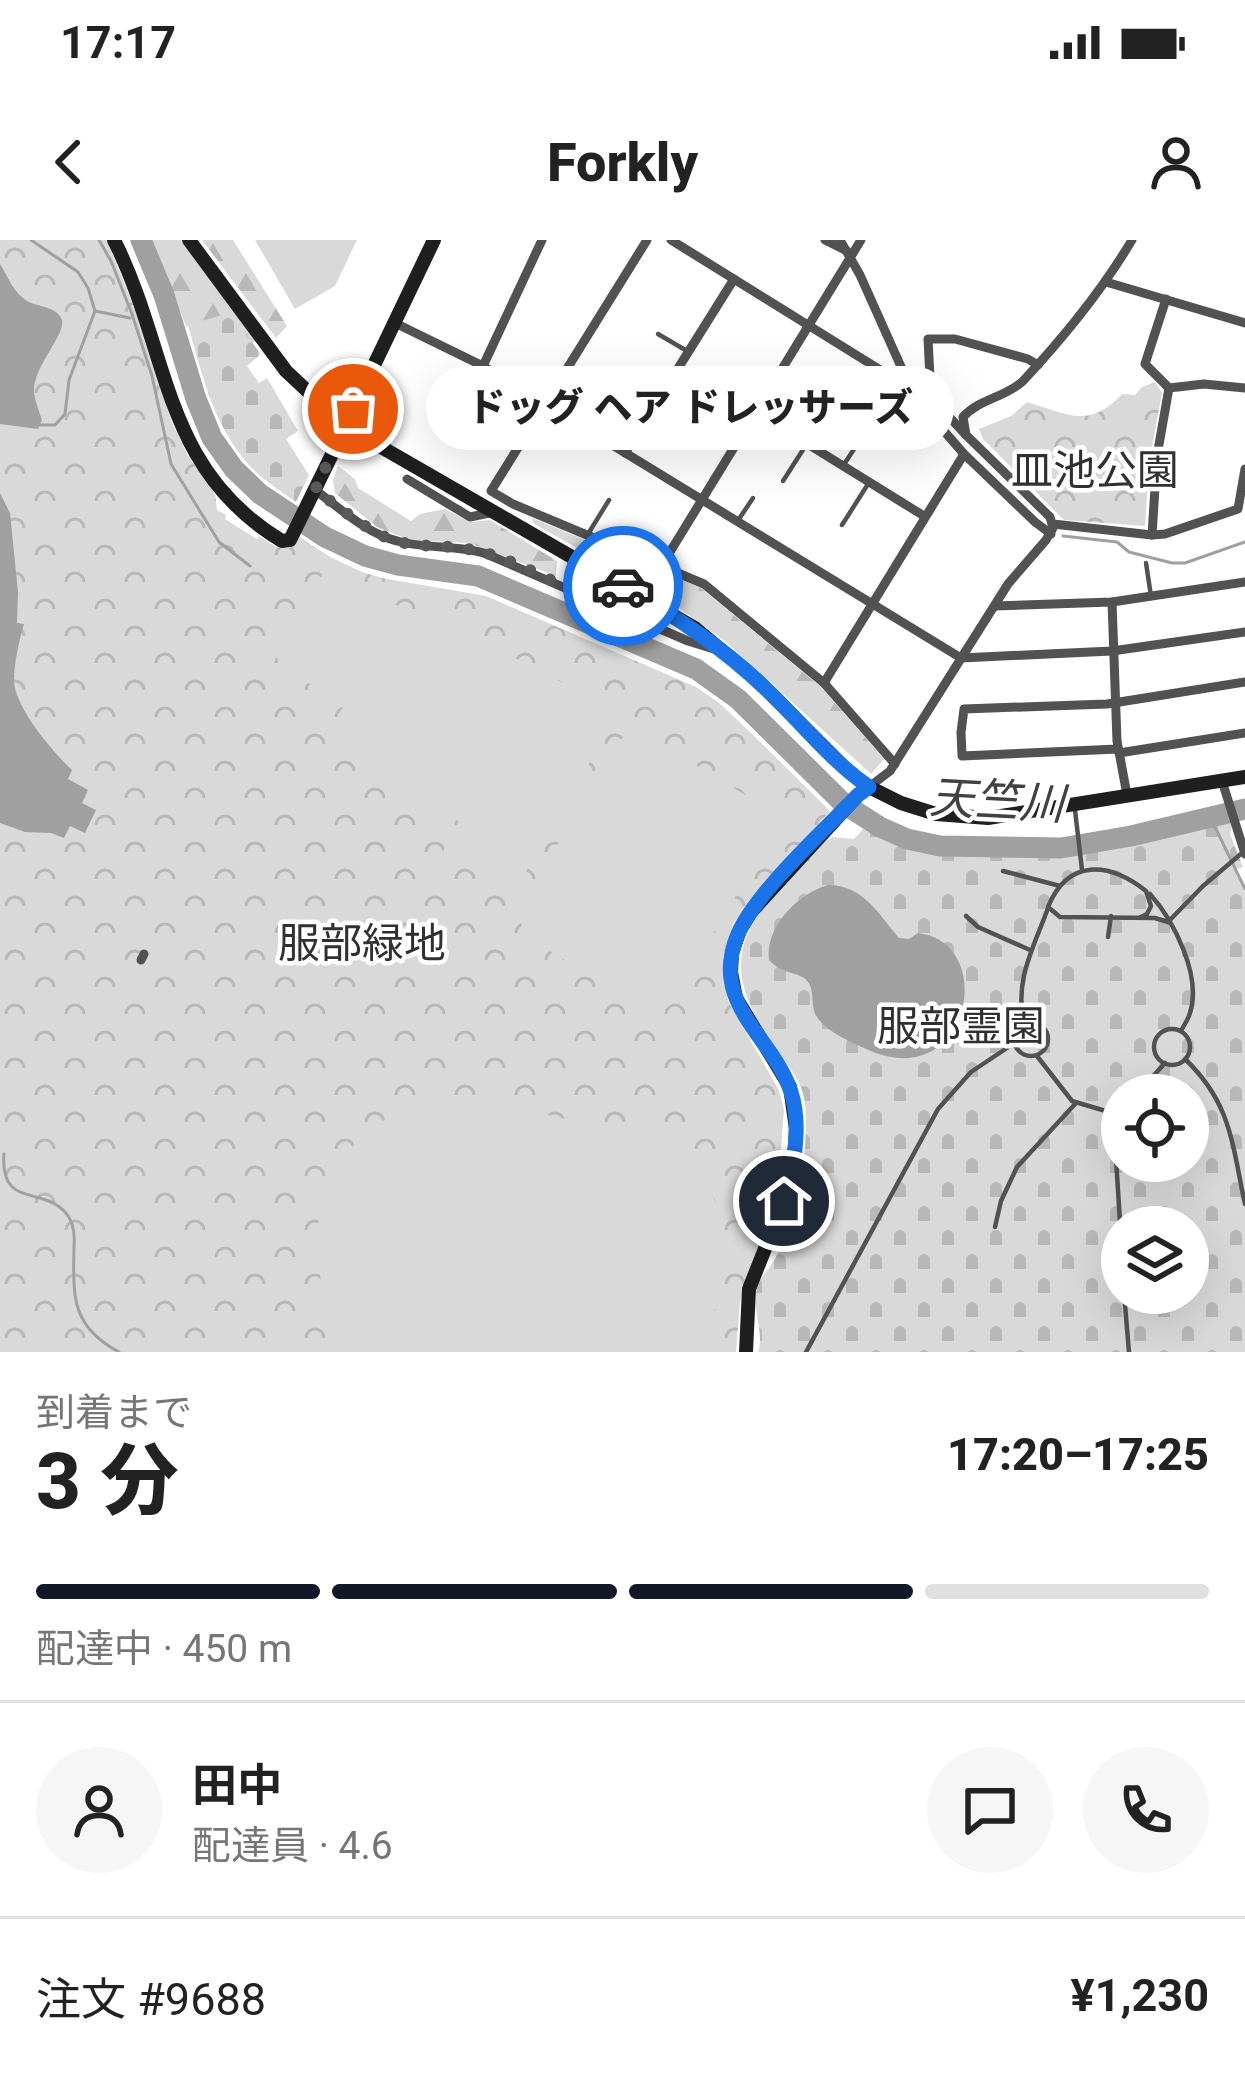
<!DOCTYPE html>
<html lang="ja">
<head>
<meta charset="utf-8">
<style>
  body { margin:0; font-family:Roboto,"Noto Sans JP",sans-serif; background:#f6f6f6; color:#222; height:100vh; display:flex; flex-direction:column; font-size:45px; white-space:nowrap }
  * { box-sizing:border-box; margin:0 }
  p { font-size:39px; color:#767676 }
  .icon { flex:none; width:66px; height:66px; fill:none; stroke:currentColor; stroke-width:2; stroke-linecap:round; stroke-linejoin:round }
  .map { position:relative; height:1112px; overflow:hidden }
  .panel { display:flex; flex-direction:column; background:#fff; flex:1 }
  .panel>* { flex:none }
  .fabs { position:absolute; left:1101px; top:834px; display:grid; gap:24px }
  .fabs a { display:grid; place-items:center; width:108px; height:108px; border-radius:50%; background:#fff; box-shadow:0 12px 48px #0002; font-size:60px }
  .pin { position:absolute; display:grid; place-items:center; width:102px; height:102px; color:#fff; margin:-51px; border:6px solid #fff; border-radius:50%; box-shadow:0 3px 12px #0007 }
  .courier { position:absolute; display:grid; place-items:center; width:120px; height:120px; margin:-60px; border:9px solid #1a73e8; border-radius:50%; background:#fff; color:#222; box-shadow:0 3px 15px #0007 }
  .bubble { position:absolute; height:84px; border-radius:42px; background:#fff; box-shadow:0 12px 48px #0002; font-size:39px; font-weight:800; line-height:84px; text-align:center }
  .head em { font-style:normal; font-weight:800 }
  .head div { display:flex; flex-direction:column-reverse }
  .head { display:flex; align-items:center; justify-content:space-between; height:204px; padding:0 36px }
  h1 { font-size:78px; font-weight:800; line-height:90px }
  .bar { display:grid; grid-template-columns:repeat(4,1fr); gap:18px 12px; align-content:center; height:144px; padding:0 36px }
  .bar i { height:15px; border-radius:9px; background:#e0e0e0 }
  .bar .active { background:#111827 }
  .bar p { grid-column:span 4 }
  .line { display:flex; align-items:center; gap:30px; padding:0 36px; border-top:3px solid #e0e0e0 }
  .line div { flex:1 }
  .round { display:grid; place-items:center; flex:none; width:126px; height:126px; border-radius:63px; background:#f6f6f6 }
  .status { display:flex; justify-content:space-between; align-items:center; height:84px; padding:0 60px; background:#fff; direction:ltr }
  .status svg { height:33px; fill:currentColor }
  header { display:flex; justify-content:space-between; align-items:center; height:156px; padding:0 36px; background:#fff; font-size:54px; font-weight:800 }
  .map>svg:first-child { display:block }
  .forest { fill:url(#forest-firs) }
  .cemetery { fill:url(#cemetery-stones); fill-rule:evenodd }
  .park { fill:url(#park-crowns) }
  .pitch { fill:#d9d9d9 }
  .water { fill:#a0a0a0 }
  .lines { fill:none; stroke-linecap:round; stroke-linejoin:round }
  .stream { stroke:#a0a0a0; stroke-width:3 }
  .river { stroke:#a0a0a0; stroke-width:21 }
  .lane { stroke:#525252; stroke-width:4.5 }
  .street { stroke:#525252; stroke-width:9 }
  .secondary { stroke:#1f1f1f; stroke-width:14 }
  .secondary-bridge { stroke:#1f1f1f; stroke-width:14 }
  .done { stroke:#595959; stroke-width:12; stroke-dasharray:0 21.6 }
  .route { stroke:#1a73e8; stroke-width:15 }
  .labels { text-anchor:middle; stroke-width:9; stroke-linejoin:round; paint-order:stroke }
  .park-label { font-size:42px; fill:#303030; stroke:#fff }
  .water-label { font-size:45px; font-style:italic; fill:#414141; stroke:#fff }
</style>
</head>
<body>
<div class="status"><b>17:17</b><svg viewBox="0 0 49 12"><path d="M0 12V9h3v3zM5 12V6h3v6zM10 12V3h3v9zM15 12V0h3v12zM26 1h20v11H26zM47 4h2v5h-2z"/></svg></div>
<header><svg class="icon" aria-label="back" viewBox="0 0 24 24"><path d="M15 5l-7 7 7 7"/></svg>Forkly<svg class="icon" aria-label="person" viewBox="0 0 24 24"><circle cx="12" cy="8" r="4"/><path d="M4 21q1-7 8-7t8 7"/></svg></header>
<div class="map">
<svg width="1245" height="1112" viewBox="0 0 1245 1112">
  <defs>
    <pattern id="forest-firs" width="22" height="20" patternUnits="userSpaceOnUse" patternTransform="scale(3)"><rect width="22" height="20" fill="#d9d9d9"/><path d="M5 1l3.5 6h-7zM16 11l3.5 6h-7z" fill="#b8b8b8"/></pattern>
    <pattern id="cemetery-stones" width="16" height="16" patternUnits="userSpaceOnUse" patternTransform="scale(3)"><rect width="16" height="16" fill="#d9d9d9"/><path d="M2 7V4a2 2 0 0 1 4 0v3zM10 15v-3a2 2 0 0 1 4 0v3z" fill="#b8b8b8"/></pattern>
    <pattern id="park-crowns" width="20" height="18" patternUnits="userSpaceOnUse" patternTransform="scale(3)"><rect width="20" height="18" fill="#d9d9d9"/><path d="M2 6a3 3 0 1 1 6 0M12 15a3 3 0 1 1 6 0" fill="none" stroke="#b8b8b8"/></pattern>
  </defs>
  <rect width="100%" height="100%" fill="#fff"/>
  <!-- forest -->
  <g class="forest">
    <path d="M152 0H180L257 101 236 108 218 92 186 86Z"/>
    <path d="M202 0H233L287 86 276 98Z"/>
    <path d="M338 226 355 239 358 248 411 281 420 274 445 269 470 282 490 280 557 321 556 336 469 303 410 300 377 287 335 253 333 240Z"/>
    <path d="M532 278 701 348 821 447 884 519 871 534 726 402 671 362 533 283Z"/>
  </g>
  <!-- cemetery -->
  <g class="cemetery">
    <path d="M229 73 261 114 247 126 259 143 267 138 298 191 286 199 309 235 296 262C283 253 269 244 257 233 215 193 203 138 188 85Z"/>
    <path d="M1230 580 1232 587 1230 594 1243 627 1235 630 1245 653V1112H758C765 1092 751 1070 757 1048 760 1036 770 1029 776 1017 781 1007 782 993 785 981 789 967 799 953 802 938 805 924 807 879 805 864 803 840 783 819 770 800 706 706 759 674 821 603L833 597 854 599 866 586 901 604 938 612 1033 616 1087 613ZM1122 855H1188V921H1122ZM1122 987H1188V1053H1122Z"/>
  </g>
  <!-- park -->
  <g class="park">
    <path d="M0 0H107L151 110 171 181 188 216 215 254 217 270 226 275 225 279 257 299 259 296 278 308H290L300 297 330 317 362 332 382 338 486 356 696 447 718 462 748 490 830 571 749 661 733 684 723 717V742L729 763 779 850 784 870 778 947 740 1062 736 1112H0Z"/>
    <path d="M1155 142 1162 153 1149 223 1145 286 1064 280 983 199 979 189 1011 176 1027 162C1068 174 1088 190 1122 154L1135 155 1142 147Z"/>
  </g>
  <!-- pitch -->
  <g class="pitch">
    <path d="M255 0H357L335 46 295 69Z"/>
    <path d="M324 332 378 363 405 366 480 400 619 472 517 647 510 643 505 652 442 613 460 582 389 540 384 539 329 502 326 497 346 462 312 444 303 443 298 447 275 416Z"/>
    <path d="M630 485 783 578 693 727 678 760 669 766 623 754 520 694 527 655Z"/>
    <path d="M461 855 653 899 687 922 714 958 724 995 723 1045 707 1093 693 1112H373L356 1099 327 1063 315 1016 319 975 334 930 363 894 408 864Z"/>
  </g>
  <!-- water -->
  <g class="water">
    <path d="M0 24C9 38 13 53 29 62 39 67 58 67 62 80 66 95 33 126 34 152 35 161 39 171 42 180L38 189 0 184Z"/>
    <path d="M0 253 10 273 18 352 17 383 24 384C19 400 14 424 14 441 15 468 53 512 72 530L68 539 88 550 82 563 96 570 85 593 70 586 64 598 51 593 25 592 0 583Z"/>
    <path d="M828 645C864 645 879 675 899 698L909 699 918 693C1000 702 969 859 864 808 849 801 827 792 817 777 810 767 815 751 808 742 802 732 782 735 769 720 765 686 798 654 828 645Z"/>
  </g>
  <g class="lines">
    <!-- stream -->
    <g class="stream">
      <path d="M31 0 78 32 88 48 95 71"/>
      <path d="M99 0 111 21 132 74 152 136 171 224 219 302 250 326"/>
      <path d="M40 185H55L65 174 69 140 95 71 130 78"/>
      <path d="M1063 296 1117 302 1129 312 1172 323H1185L1245 302"/>
      <path d="M1207 577 1216 589 1245 649"/>
      <path d="M4 914C0 968 41 946 65 972 74 981 75 994 74 1007 73 1057 71 1086 119 1112"/>
    </g>
    <!-- river -->
    <path class="river" d="M141 0 164 55 196 159 212 198 234 229 260 254 325 297 365 316 398 325 478 336 696 429 738 459 844 564 880 587 907 599 940 606 1061 608 1131 596 1245 569"/>
    <!-- lane -->
    <g class="lane">
      <path d="M658 94 687 111"/>
      <path d="M628 137 660 156"/>
      <path d="M843 226 856 206"/>
      <path d="M783 241 806 205"/>
      <path d="M739 279 753 258"/>
      <path d="M842 285 868 244"/>
      <path d="M588 294 609 260"/>
      <path d="M1146 323 1151 356"/>
      <path d="M1075 570 1082 630"/>
      <path d="M1003 631 1060 646"/>
      <path d="M1150 654C1174 681 1202 736 1190 773 1188 780 1184 785 1181 791"/>
      <path d="M966 676 978 687 1030 710"/>
      <path d="M1139 678 1147 674 1151 666 1146 651C1109 622 1068 618 1048 667L1060 677 1155 678 1168 682"/>
      <path d="M1168 682 1203 646 1242 613"/>
      <path d="M1108 697 1111 676"/>
      <circle cx="1031" cy="799" r="17"/>
      <path d="M1024 783C1014 740 1034 707 1048 668"/>
      <circle cx="1172" cy="807" r="18"/>
      <path d="M1037 816 1072 861 1109 872 1122 866"/>
      <path d="M1185 819C1232 864 1232 905 1245 964"/>
      <path d="M1136 855 1165 823"/>
      <path d="M1113 871 1122 1014"/>
      <path d="M995 987 1001 961 1017 927 1076 863"/>
      <path d="M1124 1053 1129 1112"/>
      <path d="M806 1112 938 869 971 832 1013 804"/>
    </g>
    <!-- street -->
    <g class="street">
      <path d="M647 0 491 251 513 264 704 344 824 443 895 524"/>
      <path d="M671 0 911 149"/>
      <path d="M825 0 847 11"/>
      <path d="M840 0 860 35 911 149 923 167 964 214 1035 282 1051 294"/>
      <path d="M1106 42 1245 83"/>
      <path d="M395 83 483 126 961 418 1112 411 1245 392"/>
      <path d="M483 126 542 0"/>
      <path d="M1169 148 1204 144 1245 148"/>
      <path d="M756 172 924 276"/>
      <path d="M965 194 931 157 928 99H955L1028 119 1038 125"/>
      <path d="M625 213 734 39"/>
      <path d="M407 239 470 277 494 272"/>
      <path d="M315 250C340 268 367 294 397 301 426 309 456 305 484 313L688 401 717 410"/>
      <path d="M1053 284 1152 295 1157 216 1169 148 1145 124 1166 59"/>
      <path d="M1152 295 1165 294 1238 269 1245 229"/>
      <path d="M662 325 861 0"/>
      <path d="M1112 362 1117 501 1127 555"/>
      <path d="M995 366 1112 362 1245 342"/>
      <path d="M824 443 964 214"/>
      <path d="M1118 509 962 516 961 492 964 469 1107 464 1245 442"/>
      <path d="M1119 513 1245 493"/>
      <path d="M1222 541 1245 614"/>
      <path d="M869 547 890 531 1008 344 1046 300 1053 288 1050 277 966 195 963 177C979 159 1006 157 1023 141 1065 96 1101 52 1132 0"/>
      <path d="M141 720 144 714"/>
    </g>
    <!-- secondary -->
    <g class="secondary">
      <path d="M114 0C171 114 161 228 282 301L290 300 340 198"/>
      <path d="M189 0 286 131 331 173 369 200 695 388 756 439 848 531 869 547 901 563 936 574 988 578 1245 537"/>
      <path d="M353 169 434 0"/>
      <path d="M746 1112 749 1049 784 961 794 921 796 889 790 847 736 758 731 732 732 713 740 690 751 672 858 555 869 547"/>
    </g>
    <!-- secondary-bridge -->
    <path class="secondary-bridge" d="M340 198 353 169"/>
  </g>
  <g class="lines">
    <!-- done -->
    <path class="done" d="M353 169 315 250C338 266 360 285 385 297 411 309 441 304 468 309 504 315 539 335 572 350H582L605 335 623 346"/>
    <!-- route -->
    <path class="route" d="M623 346C675 376 724 408 767 450 801 482 831 521 869 547L858 555C825 590 756 652 738 694 708 764 773 796 791 852 802 886 794 927 784 961"/>
  </g>
  <g class="labels">
    <!-- park labels -->
    <g class="park-label">
      <text x="1095" y="245">皿池公園</text>
      <text x="362" y="718">服部緑地</text>
      <text x="961" y="801">服部霊園</text>
    </g>
    <!-- water labels -->
    <g class="water-label">
      <text transform="translate(997 560) rotate(3)" y="16">天竺川</text>
    </g>
  </g>
</svg>
<div class="fabs">
<a><svg class="icon" aria-label="locate" viewBox="0 0 24 24"><circle cx="12" cy="12" r="6"/><path d="M12 2v4M12 18v4M2 12h4M18 12h4"/></svg></a>
<a><svg class="icon" aria-label="layers" viewBox="0 0 24 24"><path d="M12 4l9 5-9 5-9-5zM3 14l9 5 9-5"/></svg></a>
</div>
<div class="pin" style="left:353px;top:169px;background:#ea580c"><svg class="icon" aria-label="bag" viewBox="0 0 24 24"><path d="M5 8h14l-1 12H6zM9 8a3 3 0 0 1 6 0"/></svg></div>
<div class="pin" style="left:784px;top:961px;background:#1f2937"><svg class="icon" aria-label="home" viewBox="0 0 24 24"><path d="M3 11l9-7 9 7M6 9v11h12V9"/></svg></div>
<div class="courier" style="left:623px;top:346px"><svg class="icon" aria-label="car" viewBox="0 0 24 24"><path d="M5 17H2v-5l4-1 3-4h7l3 4 3 1v5h-3M9 17h6M6 11h13"/><circle cx="7" cy="17" r="2"/><circle cx="17" cy="17" r="2"/></svg></div>
<div class="bubble" style="left:426px;top:126px;width:528px">ドッグ ヘア ドレッサーズ</div>
</div>
<section class="panel">
<div class="head"><div><h1>3 分</h1><p>到着まで</p></div><em>17:20–17:25</em></div>
<div class="bar"><i class="active"></i><i class="active"></i><i class="active"></i><i></i><p>配達中 · 450 m</p></div>
<div class="line" style="height:216px"><a class="round"><svg class="icon" aria-label="person" viewBox="0 0 24 24"><circle cx="12" cy="8" r="4"/><path d="M4 21q1-7 8-7t8 7"/></svg></a><div><b>田中</b><p>配達員 · 4.6</p></div><a class="round"><svg class="icon" aria-label="chat" viewBox="0 0 24 24"><path d="M4 5h16v11H9l-5 4z"/></svg></a><a class="round"><svg class="icon" aria-label="phone" viewBox="0 0 24 24"><path d="M5 4h4l2 5-3 2q2 4 5 5l2-3 5 2v4C11 20 4 13 5 4z"/></svg></a></div>
<div class="line" style="height:156px"><div>注文 #9688</div><b>¥1,230</b></div>
</section>
</body>
</html>
